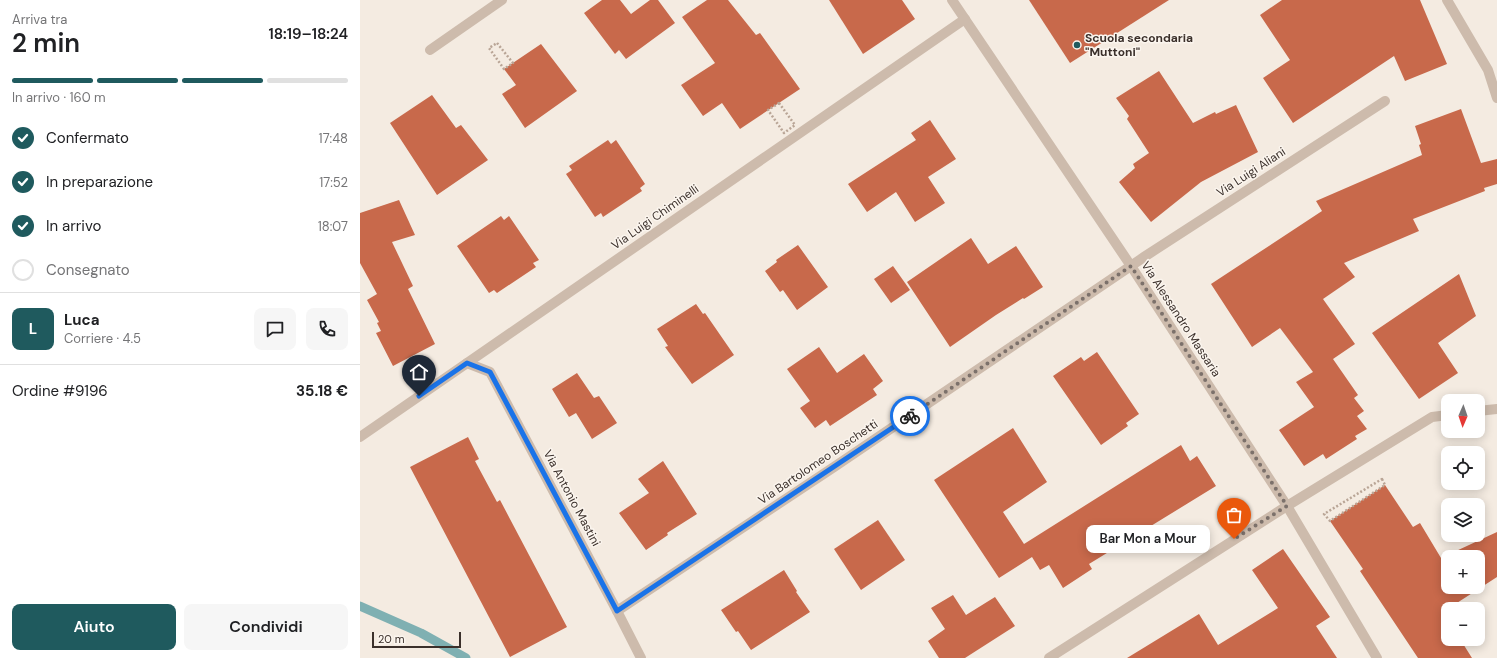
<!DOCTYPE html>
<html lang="it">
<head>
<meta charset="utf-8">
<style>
  body { margin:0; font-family:"DM Sans",sans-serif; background:#f6f6f6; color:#202124; height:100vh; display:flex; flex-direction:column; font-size:15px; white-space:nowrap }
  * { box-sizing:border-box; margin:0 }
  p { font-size:13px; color:#757577 }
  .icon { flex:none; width:22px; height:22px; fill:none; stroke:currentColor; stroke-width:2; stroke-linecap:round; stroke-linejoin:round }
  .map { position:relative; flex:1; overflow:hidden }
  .panel { display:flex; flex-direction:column; background:#fff; width:360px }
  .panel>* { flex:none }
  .needle { width:26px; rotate:182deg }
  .controls { position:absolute; left:1081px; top:394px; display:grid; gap:8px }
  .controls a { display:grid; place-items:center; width:44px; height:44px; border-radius:8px; background:#fff; box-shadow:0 2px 10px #0003; font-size:20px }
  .scale { position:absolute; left:12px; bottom:10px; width:89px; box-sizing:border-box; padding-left:4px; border:2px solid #3b302b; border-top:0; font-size:11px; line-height:14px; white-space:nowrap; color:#3b302b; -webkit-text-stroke:3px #fbf5ee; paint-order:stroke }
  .pin { position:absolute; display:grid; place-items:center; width:34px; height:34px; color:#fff; margin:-41px -17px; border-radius:50% 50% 50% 0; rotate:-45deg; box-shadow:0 0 4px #0007 }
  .pin .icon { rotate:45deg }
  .courier { position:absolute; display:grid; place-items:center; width:40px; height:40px; margin:-20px; border:3px solid #1a73e8; border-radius:50%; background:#fff; color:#222; box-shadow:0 1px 5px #0007 }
  .bubble { position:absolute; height:28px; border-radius:8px; background:#fff; box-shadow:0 2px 10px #0003; font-size:13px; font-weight:600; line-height:28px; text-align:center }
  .headline em { font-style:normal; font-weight:600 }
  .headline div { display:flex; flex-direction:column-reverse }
  .headline { display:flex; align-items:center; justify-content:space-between; height:68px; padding:0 12px }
  h1 { font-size:26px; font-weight:600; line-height:30px }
  .bar { display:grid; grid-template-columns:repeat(4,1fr); gap:6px 4px; align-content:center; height:48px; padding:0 12px }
  .bar i { height:5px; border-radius:3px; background:#e0e0e0 }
  .bar .current { background:#1f5a5e }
  .bar p { grid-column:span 4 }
  .line { display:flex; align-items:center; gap:10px; padding:0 12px; border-top:1px solid #e0e0e0 }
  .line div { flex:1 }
  .round { display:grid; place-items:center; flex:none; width:42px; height:42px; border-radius:8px; background:#f6f6f6 }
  ol { padding:0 12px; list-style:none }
  li { display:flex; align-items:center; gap:12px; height:44px }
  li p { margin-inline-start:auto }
  li .icon { padding:4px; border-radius:50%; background:#1f5a5e; color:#fff; stroke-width:4 }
  li:last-child { color:#757577 }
  li i { width:22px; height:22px; border:2px solid #e0e0e0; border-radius:50% }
  .primary-button { display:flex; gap:8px; margin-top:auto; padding:8px 12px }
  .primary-button a { flex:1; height:46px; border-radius:8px; background:#1f5a5e; color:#fff; font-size:16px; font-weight:600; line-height:46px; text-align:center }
  .primary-button a+a { background:#f6f6f6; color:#202124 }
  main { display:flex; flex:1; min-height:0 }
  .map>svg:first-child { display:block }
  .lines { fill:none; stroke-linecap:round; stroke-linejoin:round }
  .stream { stroke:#7fb0b2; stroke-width:9 }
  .building { fill:#c8694b; fill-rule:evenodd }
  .path { stroke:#b9a596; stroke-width:2.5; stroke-dasharray:2 2; stroke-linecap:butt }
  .minor { stroke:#cdbbac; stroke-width:10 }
  .done { stroke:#7c716b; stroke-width:4; stroke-dasharray:0 7.2 }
  .route { stroke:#1a73e8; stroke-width:5 }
  .poi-dot { fill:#1f5a5e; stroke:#fbf5ee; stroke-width:1.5 }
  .labels { text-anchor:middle; stroke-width:3; stroke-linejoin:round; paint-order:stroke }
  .poi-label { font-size:12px; font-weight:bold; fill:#3b302b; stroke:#fbf5ee; text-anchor:start }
  .street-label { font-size:12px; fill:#3b302b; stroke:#fbf5ee }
</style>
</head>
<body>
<main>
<section class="panel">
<div class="headline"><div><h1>2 min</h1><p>Arriva tra</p></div><em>18:19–18:24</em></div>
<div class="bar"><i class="current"></i><i class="current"></i><i class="current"></i><i></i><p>In arrivo · 160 m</p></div>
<ol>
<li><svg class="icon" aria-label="check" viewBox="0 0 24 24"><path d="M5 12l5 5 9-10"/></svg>Confermato<p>17:48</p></li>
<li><svg class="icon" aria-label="check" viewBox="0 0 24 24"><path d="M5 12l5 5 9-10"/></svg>In preparazione<p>17:52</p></li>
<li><svg class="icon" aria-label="check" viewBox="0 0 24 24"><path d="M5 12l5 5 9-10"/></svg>In arrivo<p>18:07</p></li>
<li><i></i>Consegnato</li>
</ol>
<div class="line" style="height:72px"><b class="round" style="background:#1f5a5e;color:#fff">L</b><div><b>Luca</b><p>Corriere · 4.5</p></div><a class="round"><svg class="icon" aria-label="chat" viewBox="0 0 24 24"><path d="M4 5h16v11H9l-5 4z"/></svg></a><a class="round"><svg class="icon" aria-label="phone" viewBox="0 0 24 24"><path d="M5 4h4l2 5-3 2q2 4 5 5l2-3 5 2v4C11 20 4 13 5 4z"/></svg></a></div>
<div class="line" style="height:52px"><div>Ordine #9196</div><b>35.18 €</b></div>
<div class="primary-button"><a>Aiuto</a><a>Condividi</a></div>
</section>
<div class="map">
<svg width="1137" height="658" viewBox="0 0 1137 658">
  <rect width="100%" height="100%" fill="#f4ebe1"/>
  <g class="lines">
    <!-- stream -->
    <path class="stream" d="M0 606 61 633 106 658"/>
  </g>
  <!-- building -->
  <g class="building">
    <path d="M242 0H260L271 14 290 0H298L315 23 266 59 259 50 255 54 224 13Z"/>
    <path d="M347 0H368L396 35 400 33 440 89 380 129 362 103 343 116 321 85 355 63 322 17Z"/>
    <path d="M469 0H542L555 19 503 54Z"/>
    <path d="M669 0H809L710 63Z"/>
    <path d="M922 0H1060L1087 64 1045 81 1034 56 933 123 903 78 930 60 900 15Z"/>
    <path d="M181 44 217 91 165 128 142 94 156 85 144 69Z"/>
    <path d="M799 71 833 123 855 112 856 114 876 105 898 152 841 182 791 222 759 182 775 168 773 164 789 153 767 119 769 116 756 98Z"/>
    <path d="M72 95 96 128 101 125 128 160 77 195 30 123Z"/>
    <path d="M1101 109 1121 163 1137 159V184L1124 188 1125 191 1053 219 1059 231 984 263 995 277 963 299 995 344 973 359 998 395 994 398 1004 411 997 416 1007 429 995 436 997 439 966 459 963 454 944 466 919 430 954 407 936 382 953 372 920 328 892 347 851 284 962 211 956 201 1062 155 1059 145 1061 144 1055 126Z"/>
    <path d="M570 120 596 159 568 177 585 203 555 222 536 192 507 212 488 184 556 140 551 133Z"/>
    <path d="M248 140 251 144 256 140 285 184 280 188 282 191 243 217 241 213 235 217 206 174 212 170 209 166Z"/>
    <path d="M39 200 55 235 32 242 53 286 48 289 75 344 33 366 16 333 21 331 17 323 19 322 7 300 17 294 0 263V213Z"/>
    <path d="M141 216 144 220 149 216 179 260 173 263 176 267 137 293 134 290 129 293 97 246Z"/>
    <path d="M611 238 628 264 656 246 683 287 664 299 663 298 636 315 590 347 547 282Z"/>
    <path d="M438 245 468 287 437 310 423 290 420 292 405 271 417 262 416 260Z"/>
    <path d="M533 266 550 290 531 303 514 279Z"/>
    <path d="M1099 274 1116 316 1078 343 1098 373 1059 399 1012 333Z"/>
    <path d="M336 304 343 314 345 313 374 355 332 384 305 347 308 346 297 329Z"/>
    <path d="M459 347 477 373 504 354 523 381 513 389 517 395 470 426 466 420 455 428 440 408 450 401 427 369Z"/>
    <path d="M737 352 779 414 766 423 768 426 741 445 693 376 721 357 724 361Z"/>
    <path d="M217 373 234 398 239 396 257 423 232 439 216 413 209 417 192 389Z"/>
    <path d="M653 428 687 482 643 512 664 544 821 445 830 461 837 456 856 486 729 564 732 569 703 588 689 565 680 570 672 557 639 578 574 480Z"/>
    <path d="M108 437 119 459 115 461 137 502 140 500 207 627 150 657 50 467Z"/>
    <path d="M303 461 337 514 307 533 308 535 286 550 259 513 289 493 278 479Z"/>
    <path d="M1025 485 1053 527 1060 523 1081 558 1137 532V577L1083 612 1088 620V639H1100L1112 658H1058L1000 571 1003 569 970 521ZM1088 557H1118V587H1088Z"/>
    <path d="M518 520 545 560 501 590 474 549Z"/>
    <path d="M923 549 970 617 956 626 977 658H767L839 614 858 645 918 608 892 570Z"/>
    <path d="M424 570 437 591 436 592 450 612 391 650 378 631 376 632 361 610Z"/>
    <path d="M593 595 606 615 635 597 655 626 605 658H579L568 641 585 629 571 608Z"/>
  </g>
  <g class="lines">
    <!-- path -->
    <g class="path">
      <path d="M137 43 153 63 144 69 129 48Z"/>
      <path d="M419 103 435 125 424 133 408 110Z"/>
      <path d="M1022 479 1025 485 970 521 964 514Z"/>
    </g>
    <!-- minor -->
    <g class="minor">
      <path d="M592 0 771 266 927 506 1017 658"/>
      <path d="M1087 0 1128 70 1137 98"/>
      <path d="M70 50 142 0"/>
      <path d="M107 363 130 372 257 611 281 658"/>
      <path d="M1118 411 1137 409"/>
      <path d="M0 437 605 19"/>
      <path d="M257 611 474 467 784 257 1025 101"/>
      <path d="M689 658 927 506 1072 417 1088 415"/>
    </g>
  </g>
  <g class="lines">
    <!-- done -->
    <path class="done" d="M550 416 771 266 927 506 874 539"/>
    <!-- route -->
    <path class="route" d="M59 396 107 363 130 372 257 611 550 416"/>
  </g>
  <!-- markers -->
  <circle class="poi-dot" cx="717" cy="45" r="4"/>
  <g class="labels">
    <!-- poi labels -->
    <g class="poi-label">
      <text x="725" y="42">Scuola secondaria<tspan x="725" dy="14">"Muttoni"</tspan></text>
    </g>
    <!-- street labels -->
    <g class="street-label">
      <text transform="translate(891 172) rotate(-33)" y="4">Via Luigi Aliani</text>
      <text transform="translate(295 217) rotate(-35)" y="4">Via Luigi Chiminelli</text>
      <text transform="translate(821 319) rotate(57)" y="4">Via Alessandro Massaria</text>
      <text transform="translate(458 462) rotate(-34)" y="4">Via Bartolomeo Boschetti</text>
      <text transform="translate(212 498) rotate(62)" y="4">Via Antonio Mastini</text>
    </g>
  </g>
</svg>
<div class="controls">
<a><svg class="needle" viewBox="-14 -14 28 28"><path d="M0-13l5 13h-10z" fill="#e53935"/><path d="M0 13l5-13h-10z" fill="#757577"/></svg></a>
<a><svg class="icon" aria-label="locate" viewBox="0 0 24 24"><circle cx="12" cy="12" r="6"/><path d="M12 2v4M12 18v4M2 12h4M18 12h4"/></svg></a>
<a><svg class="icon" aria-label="layers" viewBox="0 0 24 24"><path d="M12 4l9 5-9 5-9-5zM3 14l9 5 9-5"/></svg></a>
<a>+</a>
<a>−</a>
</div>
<div class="scale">20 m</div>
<div class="pin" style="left:874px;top:539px;background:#ea580c"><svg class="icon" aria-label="bag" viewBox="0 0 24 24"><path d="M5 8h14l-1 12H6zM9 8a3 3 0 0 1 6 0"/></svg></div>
<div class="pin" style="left:59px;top:396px;background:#1f2937"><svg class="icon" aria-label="home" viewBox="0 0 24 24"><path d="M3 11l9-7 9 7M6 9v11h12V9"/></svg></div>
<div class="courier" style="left:550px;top:416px"><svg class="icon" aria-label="bike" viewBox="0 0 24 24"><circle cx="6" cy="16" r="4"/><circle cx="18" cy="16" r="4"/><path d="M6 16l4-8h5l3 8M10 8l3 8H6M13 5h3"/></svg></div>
<div class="bubble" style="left:726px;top:525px;width:124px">Bar Mon a Mour</div>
</div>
</main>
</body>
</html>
